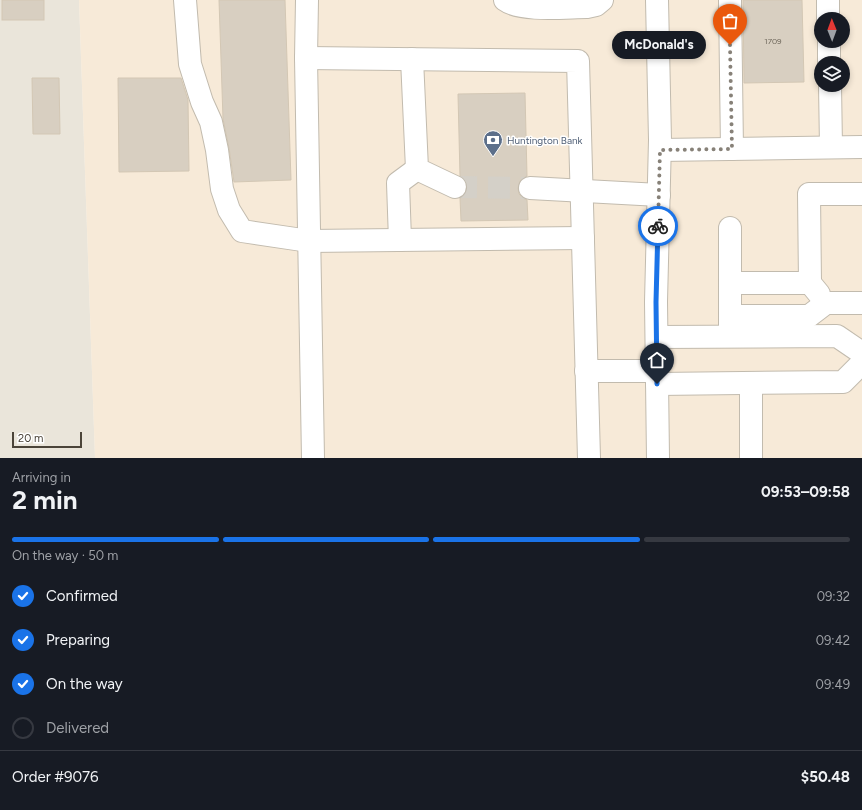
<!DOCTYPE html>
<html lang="en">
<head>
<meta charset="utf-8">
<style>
  body { margin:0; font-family:Figtree,sans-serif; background:#20242c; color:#f1f3f6; height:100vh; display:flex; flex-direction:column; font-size:15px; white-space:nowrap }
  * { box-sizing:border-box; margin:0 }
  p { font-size:13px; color:#9ea1a6 }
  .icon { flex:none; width:22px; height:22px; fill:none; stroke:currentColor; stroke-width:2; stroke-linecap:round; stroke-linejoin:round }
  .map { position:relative; height:458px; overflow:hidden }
  .details { display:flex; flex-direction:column; background:#171b24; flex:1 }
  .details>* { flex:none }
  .needle { width:26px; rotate:359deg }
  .buttons { position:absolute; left:814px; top:12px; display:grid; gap:8px }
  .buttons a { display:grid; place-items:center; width:36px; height:36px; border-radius:50%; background:#171b24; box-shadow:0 2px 6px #0003; font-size:20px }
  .scale { position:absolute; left:12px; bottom:10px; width:70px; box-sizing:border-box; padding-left:4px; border:2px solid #4b4439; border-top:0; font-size:11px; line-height:14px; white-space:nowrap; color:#4b4439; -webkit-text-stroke:3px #fff; paint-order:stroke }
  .pin { position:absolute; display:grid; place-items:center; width:34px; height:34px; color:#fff; margin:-41px -17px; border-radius:50% 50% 50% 0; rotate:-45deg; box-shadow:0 0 4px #0007 }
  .pin .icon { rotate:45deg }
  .courier { position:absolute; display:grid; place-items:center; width:40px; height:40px; margin:-20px; border:3px solid #1a73e8; border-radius:50%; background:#fff; color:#222; box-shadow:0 1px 5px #0007 }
  .bubble { position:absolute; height:28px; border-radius:14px; background:#171b24; box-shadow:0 2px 6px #0003; font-size:13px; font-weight:700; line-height:28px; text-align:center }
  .summary em { font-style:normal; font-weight:700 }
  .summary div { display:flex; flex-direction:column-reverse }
  .summary { display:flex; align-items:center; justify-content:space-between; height:68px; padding:0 12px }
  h1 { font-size:26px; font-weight:700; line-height:30px }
  .bar { display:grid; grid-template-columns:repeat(4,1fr); gap:6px 4px; align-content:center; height:48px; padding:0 12px }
  .bar i { height:5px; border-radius:3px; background:#363941 }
  .bar .selected { background:#1a73e8 }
  .bar p { grid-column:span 4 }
  .line { display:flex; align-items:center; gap:10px; padding:0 12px; border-top:1px solid #363941 }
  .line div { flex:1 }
  ol { padding:0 12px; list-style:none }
  li { display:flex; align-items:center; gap:12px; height:44px }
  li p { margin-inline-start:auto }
  li .icon { padding:4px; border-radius:50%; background:#1a73e8; color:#fff; stroke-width:4 }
  li:last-child { color:#9ea1a6 }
  li i { width:22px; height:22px; border:2px solid #363941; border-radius:50% }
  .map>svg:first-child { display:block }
  .residential { fill:#eae5da }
  .commercial { fill:#f7ead8; fill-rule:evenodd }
  .building { fill:#d8cfc1; stroke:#d3c7b4 }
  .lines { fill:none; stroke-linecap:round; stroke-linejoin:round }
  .minor-tunnel { stroke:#d4d0c8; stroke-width:22; stroke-dasharray:22 11; stroke-linecap:butt }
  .minor-casing { stroke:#c2bbae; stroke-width:24 }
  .minor { stroke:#fff; stroke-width:22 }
  .done { stroke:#878178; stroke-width:4; stroke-dasharray:0 7.2 }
  .route { stroke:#1a73e8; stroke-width:5 }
  .labels { text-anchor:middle; stroke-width:3; stroke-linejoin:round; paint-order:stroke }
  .number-label { font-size:8px; fill:#6e675b }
  .service-label { font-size:10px; fill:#4e5e75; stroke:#fff; text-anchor:start }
</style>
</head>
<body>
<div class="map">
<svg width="862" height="458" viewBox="0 0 862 458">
  <rect width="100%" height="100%" fill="#f6f3ec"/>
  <!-- residential -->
  <path class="residential" d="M0 0H79L95 458H0Z"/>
  <!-- commercial -->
  <path class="commercial" d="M79 0H862V458H95ZM821 19H843V41H821ZM821 63H843V85H821Z"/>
  <!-- building -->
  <g class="building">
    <rect x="2" y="0" width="42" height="20"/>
    <path d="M219 0H285L291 180 234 182 229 148 223 119Z"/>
    <path d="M743 0H802L804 82 744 83Z"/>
    <path d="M32 78H59L60 134H33Z"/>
    <path d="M118 78H181L188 100 189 171 119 172Z"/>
    <path d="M525 93 527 176 520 181 518 188 519 194 523 198 527 200 528 220 461 221 460 198 466 193 467 186 465 180 460 176 458 94Z"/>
  </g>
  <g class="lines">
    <!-- minor-tunnel -->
    <path class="minor-tunnel" d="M455 187 530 188"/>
    <!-- minor casing -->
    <g class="minor-casing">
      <g id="minor">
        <path d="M185 0 190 64 202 102 211 122 217 150 222 189 229 210 242 231 309 241 583 238"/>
        <path d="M307 0 306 58 313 458"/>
        <path d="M505 0C521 12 567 7 587 7L596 5 602 0"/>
        <path d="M657 0 660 140 656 302 658 458"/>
        <path d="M730 0 732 149"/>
        <path d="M828 0V19"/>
        <path d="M829 41V63"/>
        <path d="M306 58 578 61 589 458"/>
        <path d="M412 59 417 169 455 187"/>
        <path d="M830 85 831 147"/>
        <path d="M660 150 862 147"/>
        <path d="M530 188 659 195"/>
        <path d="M730 228V330"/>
        <path d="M400 240 398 183 417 169"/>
        <path d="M730 283H810L819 294"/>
        <path d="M810 283 809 194H862"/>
        <path d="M730 316H809L826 303H862"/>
        <path d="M657 337 837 336 862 353"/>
        <path d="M586 371H657"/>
        <path d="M751 383V458"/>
        <path d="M657 384 843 382 862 363"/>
      </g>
    </g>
    <!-- minor -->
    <use href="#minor" class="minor"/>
  </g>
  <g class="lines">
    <!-- done -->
    <path class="done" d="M658 226 660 150 732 149 730 45"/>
    <!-- route -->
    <path class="route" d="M657 384 656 302 658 226"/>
  </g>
  <!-- icons -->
  <defs>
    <g id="bank-pin" transform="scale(1)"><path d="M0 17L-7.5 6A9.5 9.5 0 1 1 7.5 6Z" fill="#5c6f8a" stroke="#fff"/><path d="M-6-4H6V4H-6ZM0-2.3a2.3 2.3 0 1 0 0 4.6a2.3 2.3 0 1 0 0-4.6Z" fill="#fff"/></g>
  </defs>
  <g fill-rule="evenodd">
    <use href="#bank-pin" x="493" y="140"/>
  </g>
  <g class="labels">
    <!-- number labels -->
    <g class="number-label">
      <text x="773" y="44">1709</text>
    </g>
    <!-- service labels -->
    <g class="service-label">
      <text x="507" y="144">Huntington Bank</text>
    </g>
  </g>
</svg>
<div class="buttons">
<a><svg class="needle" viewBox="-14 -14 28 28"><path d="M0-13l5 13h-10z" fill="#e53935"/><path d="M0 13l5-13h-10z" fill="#9ea1a6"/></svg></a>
<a><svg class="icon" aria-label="layers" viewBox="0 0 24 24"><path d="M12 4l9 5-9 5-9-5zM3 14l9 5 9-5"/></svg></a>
</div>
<div class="scale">20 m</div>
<div class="pin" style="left:730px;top:45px;background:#ea580c"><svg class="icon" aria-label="bag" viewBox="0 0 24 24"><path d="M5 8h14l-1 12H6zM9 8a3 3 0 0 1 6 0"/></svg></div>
<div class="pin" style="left:657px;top:384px;background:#1f2937"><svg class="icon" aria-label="home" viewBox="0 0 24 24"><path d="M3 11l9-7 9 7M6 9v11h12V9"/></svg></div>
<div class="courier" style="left:658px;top:226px"><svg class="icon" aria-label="bike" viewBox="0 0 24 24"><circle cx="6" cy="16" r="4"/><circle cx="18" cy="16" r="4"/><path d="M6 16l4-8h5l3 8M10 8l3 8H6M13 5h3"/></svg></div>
<div class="bubble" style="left:612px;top:31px;width:94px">McDonald's</div>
</div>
<section class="details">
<div class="summary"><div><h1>2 min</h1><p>Arriving in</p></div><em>09:53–09:58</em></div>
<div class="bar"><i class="selected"></i><i class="selected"></i><i class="selected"></i><i></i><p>On the way · 50 m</p></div>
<ol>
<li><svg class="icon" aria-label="check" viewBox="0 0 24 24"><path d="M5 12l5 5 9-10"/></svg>Confirmed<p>09:32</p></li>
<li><svg class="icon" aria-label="check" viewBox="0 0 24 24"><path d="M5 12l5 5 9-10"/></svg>Preparing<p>09:42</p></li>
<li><svg class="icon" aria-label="check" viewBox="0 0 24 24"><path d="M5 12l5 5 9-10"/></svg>On the way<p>09:49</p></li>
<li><i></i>Delivered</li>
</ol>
<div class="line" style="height:52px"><div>Order #9076</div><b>$50.48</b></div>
</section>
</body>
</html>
